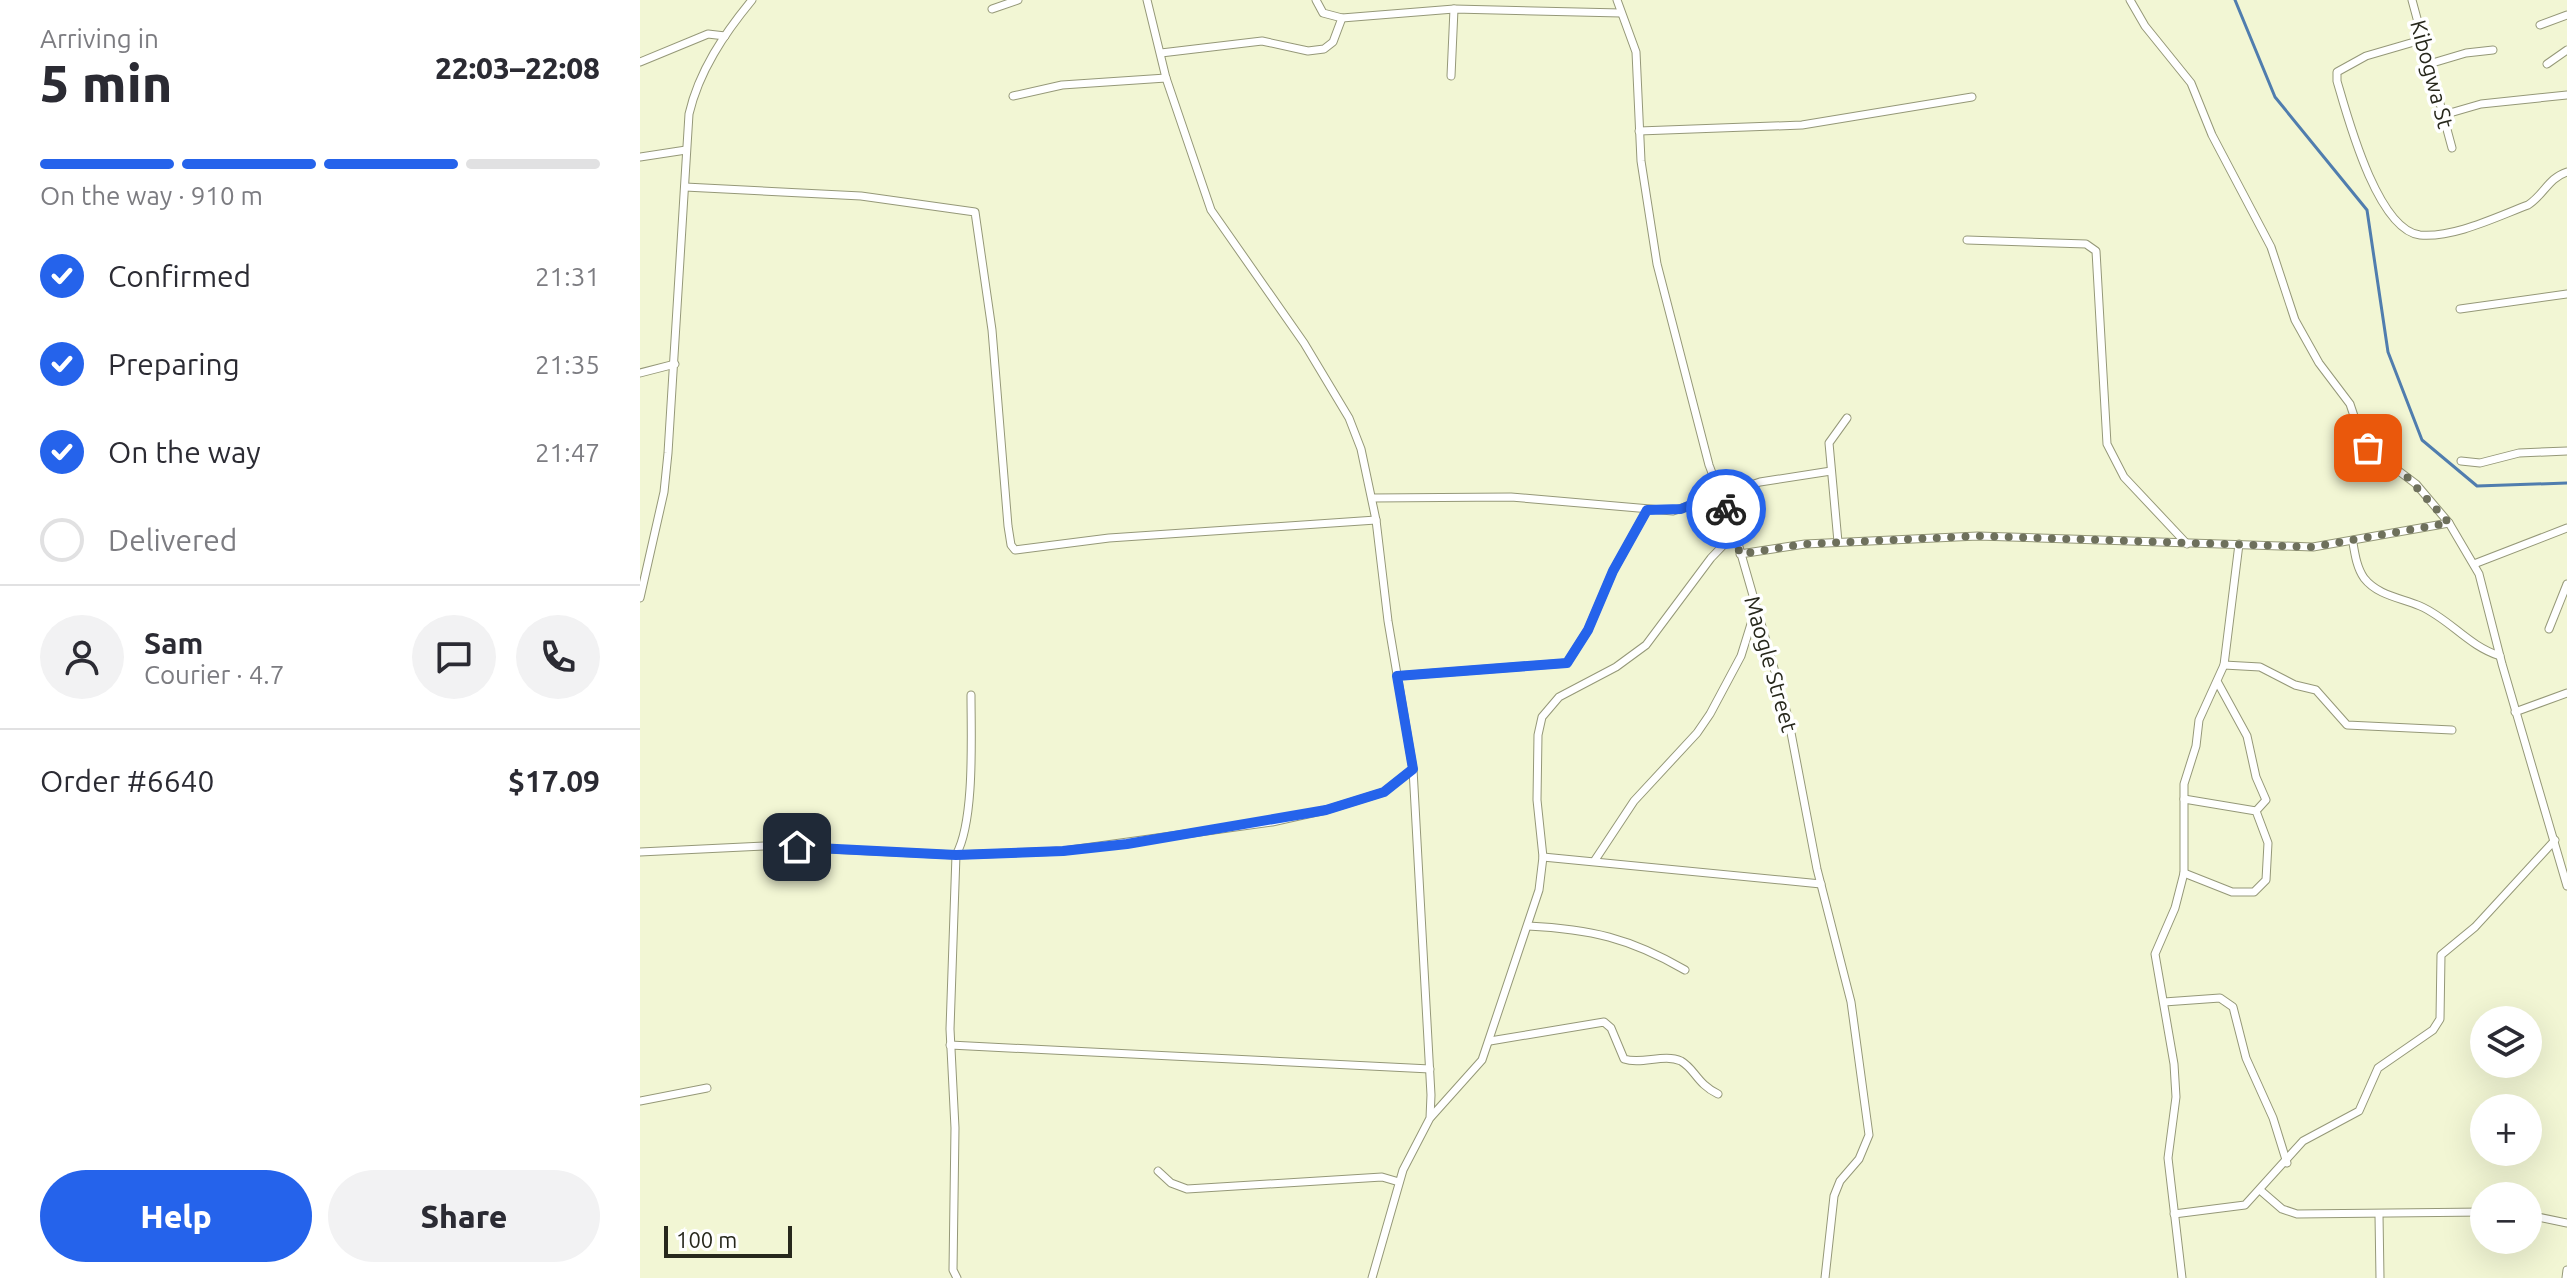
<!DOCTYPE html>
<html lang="en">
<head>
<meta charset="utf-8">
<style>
  body { margin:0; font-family:Ubuntu,sans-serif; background:#f2f2f3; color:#2b2b33; height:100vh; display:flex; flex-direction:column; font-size:30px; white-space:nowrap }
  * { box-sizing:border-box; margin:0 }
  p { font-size:26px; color:#7c7c81 }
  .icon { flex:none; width:44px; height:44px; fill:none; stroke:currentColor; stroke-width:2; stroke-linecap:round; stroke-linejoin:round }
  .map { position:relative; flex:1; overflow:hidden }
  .details { display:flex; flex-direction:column; background:#fff; width:640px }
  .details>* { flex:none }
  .buttons { position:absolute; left:1830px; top:1006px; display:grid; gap:16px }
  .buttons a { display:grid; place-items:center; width:72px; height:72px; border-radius:50%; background:#fff; box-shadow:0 8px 32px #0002; font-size:40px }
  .scale { position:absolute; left:24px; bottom:20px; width:128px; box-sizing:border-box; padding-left:8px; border:4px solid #27281c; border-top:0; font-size:22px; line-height:28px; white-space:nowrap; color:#27281c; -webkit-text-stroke:6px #fff; paint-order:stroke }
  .pin { position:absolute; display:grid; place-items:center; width:68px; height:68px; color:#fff; margin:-34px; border-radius:16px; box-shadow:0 4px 12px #0006 }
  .courier { position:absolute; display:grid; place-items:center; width:80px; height:80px; margin:-40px; border:6px solid #2563eb; border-radius:50%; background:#fff; color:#222; box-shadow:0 2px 10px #0007 }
  .overview em { font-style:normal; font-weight:800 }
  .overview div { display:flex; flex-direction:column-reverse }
  .overview { display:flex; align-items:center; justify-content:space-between; height:136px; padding:0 40px }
  h1 { font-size:52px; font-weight:800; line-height:60px }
  .bar { display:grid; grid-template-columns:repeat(4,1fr); gap:12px 8px; align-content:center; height:96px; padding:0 40px }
  .bar i { height:10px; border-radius:6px; background:#e1e1e2 }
  .bar .current { background:#2563eb }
  .bar p { grid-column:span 4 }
  .line { display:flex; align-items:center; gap:20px; padding:0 40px; border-top:2px solid #e1e1e2 }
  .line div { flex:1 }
  .round { display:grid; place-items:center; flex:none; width:84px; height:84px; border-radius:42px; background:#f2f2f3 }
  ol { padding:0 40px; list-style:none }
  li { display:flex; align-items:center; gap:24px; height:88px }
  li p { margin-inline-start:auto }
  li .icon { padding:8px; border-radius:50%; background:#2563eb; color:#fff; stroke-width:4 }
  li:last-child { color:#7c7c81 }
  li i { width:44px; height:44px; border:4px solid #e1e1e2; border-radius:50% }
  .action { display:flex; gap:16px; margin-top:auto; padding:16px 40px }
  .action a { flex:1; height:92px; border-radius:48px; background:#2563eb; color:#fff; font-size:32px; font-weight:800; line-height:92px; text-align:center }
  .action a+a { background:#f2f2f3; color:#2b2b33 }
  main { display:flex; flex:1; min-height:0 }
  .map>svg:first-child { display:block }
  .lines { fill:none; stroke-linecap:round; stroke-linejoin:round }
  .stream { stroke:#507dae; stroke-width:3 }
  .minor-casing { stroke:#959878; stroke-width:9 }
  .minor { stroke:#fff; stroke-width:7 }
  .done { stroke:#6e705c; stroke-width:8; stroke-dasharray:0 14.4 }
  .route { stroke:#2563eb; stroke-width:10 }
  .labels { text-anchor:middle; stroke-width:7; stroke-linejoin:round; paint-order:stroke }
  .street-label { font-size:22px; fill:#27281c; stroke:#fff }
</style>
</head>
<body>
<main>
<section class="details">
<div class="overview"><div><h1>5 min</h1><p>Arriving in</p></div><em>22:03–22:08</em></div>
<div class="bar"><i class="current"></i><i class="current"></i><i class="current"></i><i></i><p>On the way · 910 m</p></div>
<ol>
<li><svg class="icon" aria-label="check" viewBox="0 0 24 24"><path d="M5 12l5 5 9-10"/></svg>Confirmed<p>21:31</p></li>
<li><svg class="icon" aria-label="check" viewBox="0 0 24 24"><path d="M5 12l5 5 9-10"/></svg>Preparing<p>21:35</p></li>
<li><svg class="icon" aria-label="check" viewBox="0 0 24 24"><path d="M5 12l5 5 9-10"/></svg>On the way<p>21:47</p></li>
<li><i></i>Delivered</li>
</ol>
<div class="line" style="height:144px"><a class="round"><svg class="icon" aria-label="person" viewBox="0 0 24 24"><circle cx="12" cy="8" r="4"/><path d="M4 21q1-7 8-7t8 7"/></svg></a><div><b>Sam</b><p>Courier · 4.7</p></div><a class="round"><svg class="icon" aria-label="chat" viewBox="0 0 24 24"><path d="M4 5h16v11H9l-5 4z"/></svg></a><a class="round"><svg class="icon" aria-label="phone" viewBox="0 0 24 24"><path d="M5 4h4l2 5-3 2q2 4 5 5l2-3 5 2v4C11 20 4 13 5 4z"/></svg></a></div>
<div class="line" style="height:104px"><div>Order #6640</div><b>$17.09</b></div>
<div class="action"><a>Help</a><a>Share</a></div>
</section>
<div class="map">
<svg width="1927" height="1278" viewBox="0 0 1927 1278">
  <rect width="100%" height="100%" fill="#f2f6d4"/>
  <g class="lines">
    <!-- stream -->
    <path class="stream" d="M1595 0 1635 97 1727 210 1748 352 1782 440 1837 486 1927 483"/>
    <!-- minor casing -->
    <g class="minor-casing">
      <g id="minor">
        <path d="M507 0 526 78 571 210 664 343 709 418 721 449 736 520 748 621 773 769 791 1095 790 1118 763 1170 732 1278"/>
        <path d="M676 0 683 13 702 18 814 9 981 13"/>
        <path d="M977 0 996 52 1001 161 1017 264 1069 465 1095 533 1148 717 1177 869 1211 1002 1229 1135 1219 1159 1200 1181 1194 1196 1185 1278"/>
        <path d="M1490 0 1505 26 1551 83 1572 135 1631 247 1655 320 1679 363 1710 404 1721 437 1728 448 1776 484 1809 523 1839 574 1862 664 1927 886"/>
        <path d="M1772 0 1812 148"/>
        <path d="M352 9 378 0"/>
        <path d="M1900 25 1927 15"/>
        <path d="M1781 40 1726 56 1697 72V81C1707 115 1737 230 1780 235 1814 238 1856 217 1888 205 1904 195 1908 178 1927 172"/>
        <path d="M521 53 622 41 668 51 684 49 693 42 702 18"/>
        <path d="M0 62 68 34 85 36"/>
        <path d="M1789 64 1826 53 1853 50"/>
        <path d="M1907 64 1927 50"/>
        <path d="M811 76 814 9"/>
        <path d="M373 96 422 85 526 78"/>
        <path d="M1803 115 1841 104 1927 95"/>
        <path d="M999 131 1162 125 1332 97"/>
        <path d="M0 157 46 150"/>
        <path d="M45 187 221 196 335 212 352 330 368 526 371 545 375 550 469 538 736 520"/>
        <path d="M1327 240 1446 244 1456 251 1467 444 1484 477 1547 544"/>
        <path d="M1820 309 1927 294"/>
        <path d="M0 373 35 364"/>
        <path d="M1821 461 1840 463 1879 453 1927 451"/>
        <path d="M732 498 871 497 1033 511 1120 482 1191 471"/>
        <path d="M1198 542 1189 443 1207 418"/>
        <path d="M1713 543C1715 555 1717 568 1724 578 1738 596 1762 598 1780 606 1810 619 1828 646 1860 656"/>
        <path d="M1100 554 1165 544 1338 536 1673 547 1809 523"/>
        <path d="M1834 564 1927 528"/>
        <path d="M0 598 24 492 28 453 49 114C59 71 84 34 112 0"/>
        <path d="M1909 629 1927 584"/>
        <path d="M1584 665 1620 667 1655 685 1676 690 1707 725 1812 730"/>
        <path d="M757 676 927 663 948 630 973 571 1007 510"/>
        <path d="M1578 683 1607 736 1616 777 1626 800 1616 811"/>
        <path d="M1875 712 1927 693"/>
        <path d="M1544 799 1616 811 1628 843 1626 880 1614 892H1592L1544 873"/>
        <path d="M0 852 126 846 316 855 423 851 632 822 686 810 744 792 773 769"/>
        <path d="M903 857 1181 884"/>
        <path d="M955 860 994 801 1057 733 1070 714 1101 656 1115 611"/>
        <path d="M888 926C950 929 990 938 1045 970"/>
        <path d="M1524 1002 1580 998 1593 1007 1606 1058 1633 1118 1647 1163"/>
        <path d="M850 1041 964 1022 971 1028 984 1059C1002 1065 1024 1053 1041 1061 1055 1069 1057 1084 1078 1094"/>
        <path d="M310 1045 790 1069"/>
        <path d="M0 1101 67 1088"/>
        <path d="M791 1117 842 1060 899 890 903 857 897 800 898 735 902 717 919 697 976 667 1006 645 1071 558 1095 533"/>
        <path d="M518 1171 531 1183 547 1189 742 1177 759 1182"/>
        <path d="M1620 1190 1642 1209 1657 1214 1844 1212"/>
        <path d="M1534 1214 1605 1205 1663 1141 1719 1111 1738 1068 1793 1030 1800 1019 1801 955 1835 927 1915 840"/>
        <path d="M1739 1215 1740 1278"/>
        <path d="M1888 1215 1927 1223"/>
        <path d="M317 1278 313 1270 315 1128 310 1029 316 855C335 821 331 735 331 695"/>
        <path d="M1542 1278 1528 1158 1536 1097 1534 1064 1515 954 1535 908 1544 873V784L1556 746 1559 720 1584 665 1599 544"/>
        <path d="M1926 1278 1927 1270"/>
      </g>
    </g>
    <!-- minor -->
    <use href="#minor" class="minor"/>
  </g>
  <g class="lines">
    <!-- done -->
    <path class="done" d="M1086 509 1100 554 1165 544 1338 536 1673 547 1809 523 1757 466 1728 448"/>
    <!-- route -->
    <path class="route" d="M157 847 316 855 423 851 487 844 686 810 744 792 773 769 757 676 927 663 948 630 973 571 1007 510 1041 509 1081 492 1086 509"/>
  </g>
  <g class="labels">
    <!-- street labels -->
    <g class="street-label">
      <text transform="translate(1792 74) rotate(75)" y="8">Kibogwa St</text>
      <text transform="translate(1131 664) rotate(74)" y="8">Maogle Street</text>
    </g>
  </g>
</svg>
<div class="buttons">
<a><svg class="icon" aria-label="layers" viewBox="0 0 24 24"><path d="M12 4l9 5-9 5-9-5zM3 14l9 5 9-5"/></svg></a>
<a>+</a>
<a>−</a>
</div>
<div class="scale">100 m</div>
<div class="pin" style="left:1728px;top:448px;background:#ea580c"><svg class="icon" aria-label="bag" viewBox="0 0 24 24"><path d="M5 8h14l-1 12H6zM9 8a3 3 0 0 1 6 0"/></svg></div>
<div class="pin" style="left:157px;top:847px;background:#1f2937"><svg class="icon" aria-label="home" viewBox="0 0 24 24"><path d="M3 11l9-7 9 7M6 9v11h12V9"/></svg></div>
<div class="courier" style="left:1086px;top:509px"><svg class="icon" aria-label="bike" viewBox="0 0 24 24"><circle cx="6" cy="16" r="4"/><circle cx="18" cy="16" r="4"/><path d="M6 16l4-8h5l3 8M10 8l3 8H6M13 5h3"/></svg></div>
</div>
</main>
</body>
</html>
